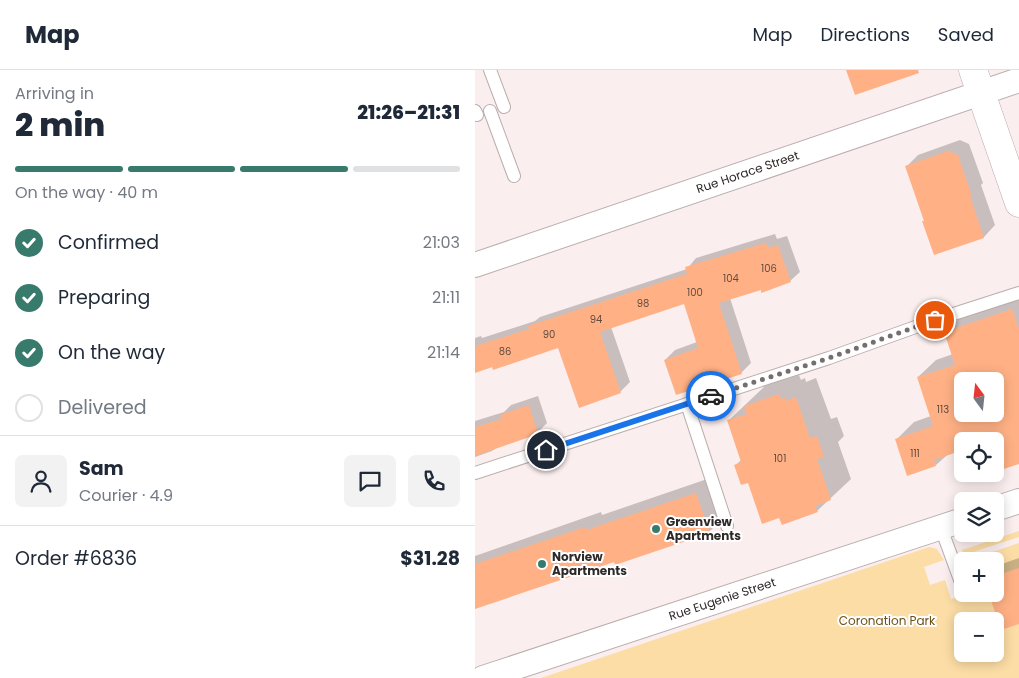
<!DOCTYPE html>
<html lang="en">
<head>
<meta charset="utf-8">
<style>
  body { margin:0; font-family:Poppins,sans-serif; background:#f2f2f3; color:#1f2937; height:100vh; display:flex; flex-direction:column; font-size:19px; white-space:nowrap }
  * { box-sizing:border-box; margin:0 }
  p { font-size:16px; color:#747a83 }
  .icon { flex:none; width:28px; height:28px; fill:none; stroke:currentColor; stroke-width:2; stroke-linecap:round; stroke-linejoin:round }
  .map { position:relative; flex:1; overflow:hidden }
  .side { display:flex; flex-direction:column; background:#fff; width:475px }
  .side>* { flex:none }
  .needle { width:32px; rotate:345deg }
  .fabs { position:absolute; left:479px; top:302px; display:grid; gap:10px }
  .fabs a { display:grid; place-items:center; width:50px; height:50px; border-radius:8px; background:#fff; box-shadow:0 2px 12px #0003; font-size:25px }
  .pin { position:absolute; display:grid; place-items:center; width:42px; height:42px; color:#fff; margin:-21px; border:2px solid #fff; border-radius:50%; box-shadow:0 1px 5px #0007 }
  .courier { position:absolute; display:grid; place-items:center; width:50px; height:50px; margin:-25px; border:4px solid #1a73e8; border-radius:50%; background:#fff; color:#222; box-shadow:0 1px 6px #0007 }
  .headline em { font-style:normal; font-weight:800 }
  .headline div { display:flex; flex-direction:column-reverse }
  .headline { display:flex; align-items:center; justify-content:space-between; height:85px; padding:0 15px }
  h1 { font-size:32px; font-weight:800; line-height:38px }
  .bar { display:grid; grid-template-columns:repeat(4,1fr); gap:8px 5px; align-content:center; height:60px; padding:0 15px }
  .bar i { height:6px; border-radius:4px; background:#e0e1e3 }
  .bar .active { background:#387b6d }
  .bar p { grid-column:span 4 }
  .line { display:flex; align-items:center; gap:12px; padding:0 15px; border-top:1px solid #e0e1e3 }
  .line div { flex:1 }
  .round { display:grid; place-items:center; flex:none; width:52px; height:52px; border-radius:8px; background:#f2f2f3 }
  ol { padding:0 15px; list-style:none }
  li { display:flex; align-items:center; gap:15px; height:55px }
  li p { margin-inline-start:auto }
  li .icon { padding:5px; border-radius:50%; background:#387b6d; color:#fff; stroke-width:4 }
  li:last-child { color:#747a83 }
  li i { width:28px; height:28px; border:2px solid #e0e1e3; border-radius:50% }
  header { display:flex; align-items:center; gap:30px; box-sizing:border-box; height:70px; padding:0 25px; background:#fff; border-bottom:1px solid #e0e1e3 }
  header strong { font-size:24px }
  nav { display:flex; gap:28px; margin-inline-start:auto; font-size:18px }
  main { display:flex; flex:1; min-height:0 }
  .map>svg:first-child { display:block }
  .green { fill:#fcdda5; fill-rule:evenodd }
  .shadow { fill:#0003; fill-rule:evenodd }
  .building { fill:#ffb185; fill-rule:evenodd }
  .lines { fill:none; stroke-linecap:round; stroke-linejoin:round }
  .lane-casing { stroke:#baaead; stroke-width:14 }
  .street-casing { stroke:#baaead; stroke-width:26 }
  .secondary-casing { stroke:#baaead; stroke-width:29 }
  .lane { stroke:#fff; stroke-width:12 }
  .street { stroke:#fff; stroke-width:24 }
  .secondary { stroke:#fff; stroke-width:28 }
  .done { stroke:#766e6e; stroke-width:5; stroke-dasharray:0 9 }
  .route { stroke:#1a73e8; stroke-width:6 }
  .poi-dot { fill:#387b6d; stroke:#fff; stroke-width:2 }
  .labels { text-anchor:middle; stroke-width:4; stroke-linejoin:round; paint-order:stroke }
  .number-label { font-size:10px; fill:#624b40 }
  .street-label { font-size:12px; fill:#2e2929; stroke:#fff }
  .poi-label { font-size:12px; font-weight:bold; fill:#2e2929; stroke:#fff; text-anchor:start }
  .park-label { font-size:12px; fill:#6d5116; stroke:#fff }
</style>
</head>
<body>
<header>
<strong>Map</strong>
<nav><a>Map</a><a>Directions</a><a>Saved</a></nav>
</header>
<main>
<section class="side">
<div class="headline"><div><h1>2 min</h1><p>Arriving in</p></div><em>21:26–21:31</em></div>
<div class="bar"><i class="active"></i><i class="active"></i><i class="active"></i><i></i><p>On the way · 40 m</p></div>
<ol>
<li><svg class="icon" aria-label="check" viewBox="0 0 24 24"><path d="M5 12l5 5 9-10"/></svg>Confirmed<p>21:03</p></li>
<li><svg class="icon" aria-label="check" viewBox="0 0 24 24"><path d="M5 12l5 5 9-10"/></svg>Preparing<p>21:11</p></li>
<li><svg class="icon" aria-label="check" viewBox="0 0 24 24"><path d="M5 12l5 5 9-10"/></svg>On the way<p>21:14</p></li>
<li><i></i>Delivered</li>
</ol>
<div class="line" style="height:90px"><a class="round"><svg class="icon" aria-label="person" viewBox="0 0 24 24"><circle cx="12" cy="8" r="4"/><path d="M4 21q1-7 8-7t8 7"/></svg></a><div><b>Sam</b><p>Courier · 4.9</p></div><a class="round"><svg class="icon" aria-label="chat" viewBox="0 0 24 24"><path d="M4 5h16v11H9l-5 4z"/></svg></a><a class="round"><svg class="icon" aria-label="phone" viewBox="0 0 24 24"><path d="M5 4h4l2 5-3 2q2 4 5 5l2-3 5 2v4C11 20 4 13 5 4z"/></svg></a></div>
<div class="line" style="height:65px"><div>Order #6836</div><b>$31.28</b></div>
</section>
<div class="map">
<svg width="544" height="608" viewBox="0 0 544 608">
  <rect width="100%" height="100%" fill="#fbeeee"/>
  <!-- green -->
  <g class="green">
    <path d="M544 461V467L489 485 487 480Z"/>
    <path d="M544 473V608H66L454 477 462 479 469 490 449 497 455 515 470 510 476 529 493 524H520V491H491ZM488 551H520V584H488Z"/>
  </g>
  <!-- shadow -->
  <g class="shadow">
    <path d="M485 70 494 74 508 113 506 115 520 155 509 167 460 183 450 150 431 97 443 85Z"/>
    <path d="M300 164 302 169 312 166 325 202 315 211 255 228 276 293 266 303 190 290 200 280 222 272 210 233 136 257 155 312 145 322 84 277 0 302V268L6 266 7 268 60 251 65 247 212 199 221 188Z"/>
    <path d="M544 226V392L520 400V371H488L461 395 421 370 439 352 456 346 443 307 461 290 478 284 470 262 488 245ZM488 311H520V344H488Z"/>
    <path d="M324 305 326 310 330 308 331 312 341 308 356 349 362 347 369 366 363 372 376 409 342 441 305 446 261 395 267 389 253 351 290 316Z"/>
    <path d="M63 326 72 353 62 363 21 378 17 381 0 387V351L29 342 36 335Z"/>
    <path d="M238 407 251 445 234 462 140 490 0 538V486L126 442 127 445Z"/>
    <path d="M544 488V553L527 558 515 524H520V501L527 494Z"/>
  </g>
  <!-- building -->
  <g class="building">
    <path d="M371 0H443L444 3 380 25Z"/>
    <path d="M473 81 483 85 497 126H495L509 168 459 185 447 151H449L430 96Z"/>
    <path d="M291 173 293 178 303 175 316 212 286 223V220L244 233 267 304 201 325 189 290 223 278 209 234 125 262 146 323 104 338 83 278 18 300 17 297 0 303V276L54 259 53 256 212 204 210 197Z"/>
    <path d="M537 239 544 259V394L520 402V371H488V380L459 390 461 396 432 406 420 369 458 356 442 307 480 295 469 262ZM488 311H520V344H488Z"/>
    <path d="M304 324 306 329 310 328 311 331 321 327 335 368 342 366 349 387 342 389 356 430 340 436 343 442 307 455 304 448 287 454 273 413 266 415 259 395 266 392 252 350 272 344 269 336Z"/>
    <path d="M54 335 63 364 0 386V357L27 349 25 345Z"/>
    <path d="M221 423 235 463 140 495 139 492 0 539V494L110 457 111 460Z"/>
    <path d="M544 498V554L526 560 514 524H520V506Z"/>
  </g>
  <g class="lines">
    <!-- lane casing -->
    <g class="lane-casing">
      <g id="lane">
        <path d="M15 0 29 37"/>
        <path d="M0 41 2 45"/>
        <path d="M15 41 39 106"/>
        <path d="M212 334 252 456"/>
        <path d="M0 403 354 288 460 250 544 223"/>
        <path d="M466 458 488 518"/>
      </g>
    </g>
    <!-- street casing -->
    <g class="street-casing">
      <g id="street">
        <path id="s1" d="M0 195 544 10"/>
        <path d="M520 439 544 431"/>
        <path id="s2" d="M8 608 488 450"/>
      </g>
    </g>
    <!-- secondary casing -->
    <g class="secondary-casing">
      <path id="secondary" d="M498 0 544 133"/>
    </g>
    <!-- lane -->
    <use href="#lane" class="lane"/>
    <!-- street -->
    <use href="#street" class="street"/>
    <!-- secondary -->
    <use href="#secondary" class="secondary"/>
  </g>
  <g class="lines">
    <!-- done -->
    <path class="done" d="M236 326 354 288 460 250"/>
    <!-- route -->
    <path class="route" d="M71 380 236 326"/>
  </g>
  <!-- markers -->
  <g class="poi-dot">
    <circle cx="181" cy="459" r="5"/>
    <circle cx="67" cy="494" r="5"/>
  </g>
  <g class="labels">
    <!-- number labels -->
    <g class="number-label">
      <text x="294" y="202">106</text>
      <text x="256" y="212">104</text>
      <text x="220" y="226">100</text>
      <text x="168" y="237">98</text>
      <text x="121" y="253">94</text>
      <text x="74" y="268">90</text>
      <text x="30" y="285">86</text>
      <text x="468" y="343">113</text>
      <text x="440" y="387">111</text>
      <text x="305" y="392">101</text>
    </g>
    <!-- street labels -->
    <g class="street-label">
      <text dy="4" stroke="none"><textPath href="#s1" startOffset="288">Rue Horace Street</textPath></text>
      <text dy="4" stroke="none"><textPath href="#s2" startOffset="252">Rue Eugenie Street</textPath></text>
    </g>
    <!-- poi labels -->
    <g class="poi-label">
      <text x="191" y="456">Greenview<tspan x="191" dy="14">Apartments</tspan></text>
      <text x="77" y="491">Norview<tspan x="77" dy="14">Apartments</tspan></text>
    </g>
    <!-- park labels -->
    <g class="park-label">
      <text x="412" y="555">Coronation Park</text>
    </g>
  </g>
</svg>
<div class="fabs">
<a><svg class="needle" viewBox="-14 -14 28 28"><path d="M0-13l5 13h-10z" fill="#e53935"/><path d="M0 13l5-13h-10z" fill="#747a83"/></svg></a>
<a><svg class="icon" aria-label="locate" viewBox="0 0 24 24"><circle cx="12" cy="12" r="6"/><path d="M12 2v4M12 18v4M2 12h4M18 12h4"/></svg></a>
<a><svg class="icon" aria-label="layers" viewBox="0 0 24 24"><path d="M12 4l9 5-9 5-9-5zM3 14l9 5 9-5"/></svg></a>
<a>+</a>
<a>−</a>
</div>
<div class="pin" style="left:460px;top:250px;background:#ea580c"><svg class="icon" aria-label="bag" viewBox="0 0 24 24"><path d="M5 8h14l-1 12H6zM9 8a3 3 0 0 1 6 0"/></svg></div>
<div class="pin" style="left:71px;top:380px;background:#1f2937"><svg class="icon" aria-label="home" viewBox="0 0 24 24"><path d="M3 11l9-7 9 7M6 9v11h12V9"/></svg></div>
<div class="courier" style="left:236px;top:326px"><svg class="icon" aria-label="car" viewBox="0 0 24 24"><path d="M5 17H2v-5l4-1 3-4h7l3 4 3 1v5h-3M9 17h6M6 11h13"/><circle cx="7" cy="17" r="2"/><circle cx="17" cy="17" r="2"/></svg></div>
</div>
</main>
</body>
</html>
